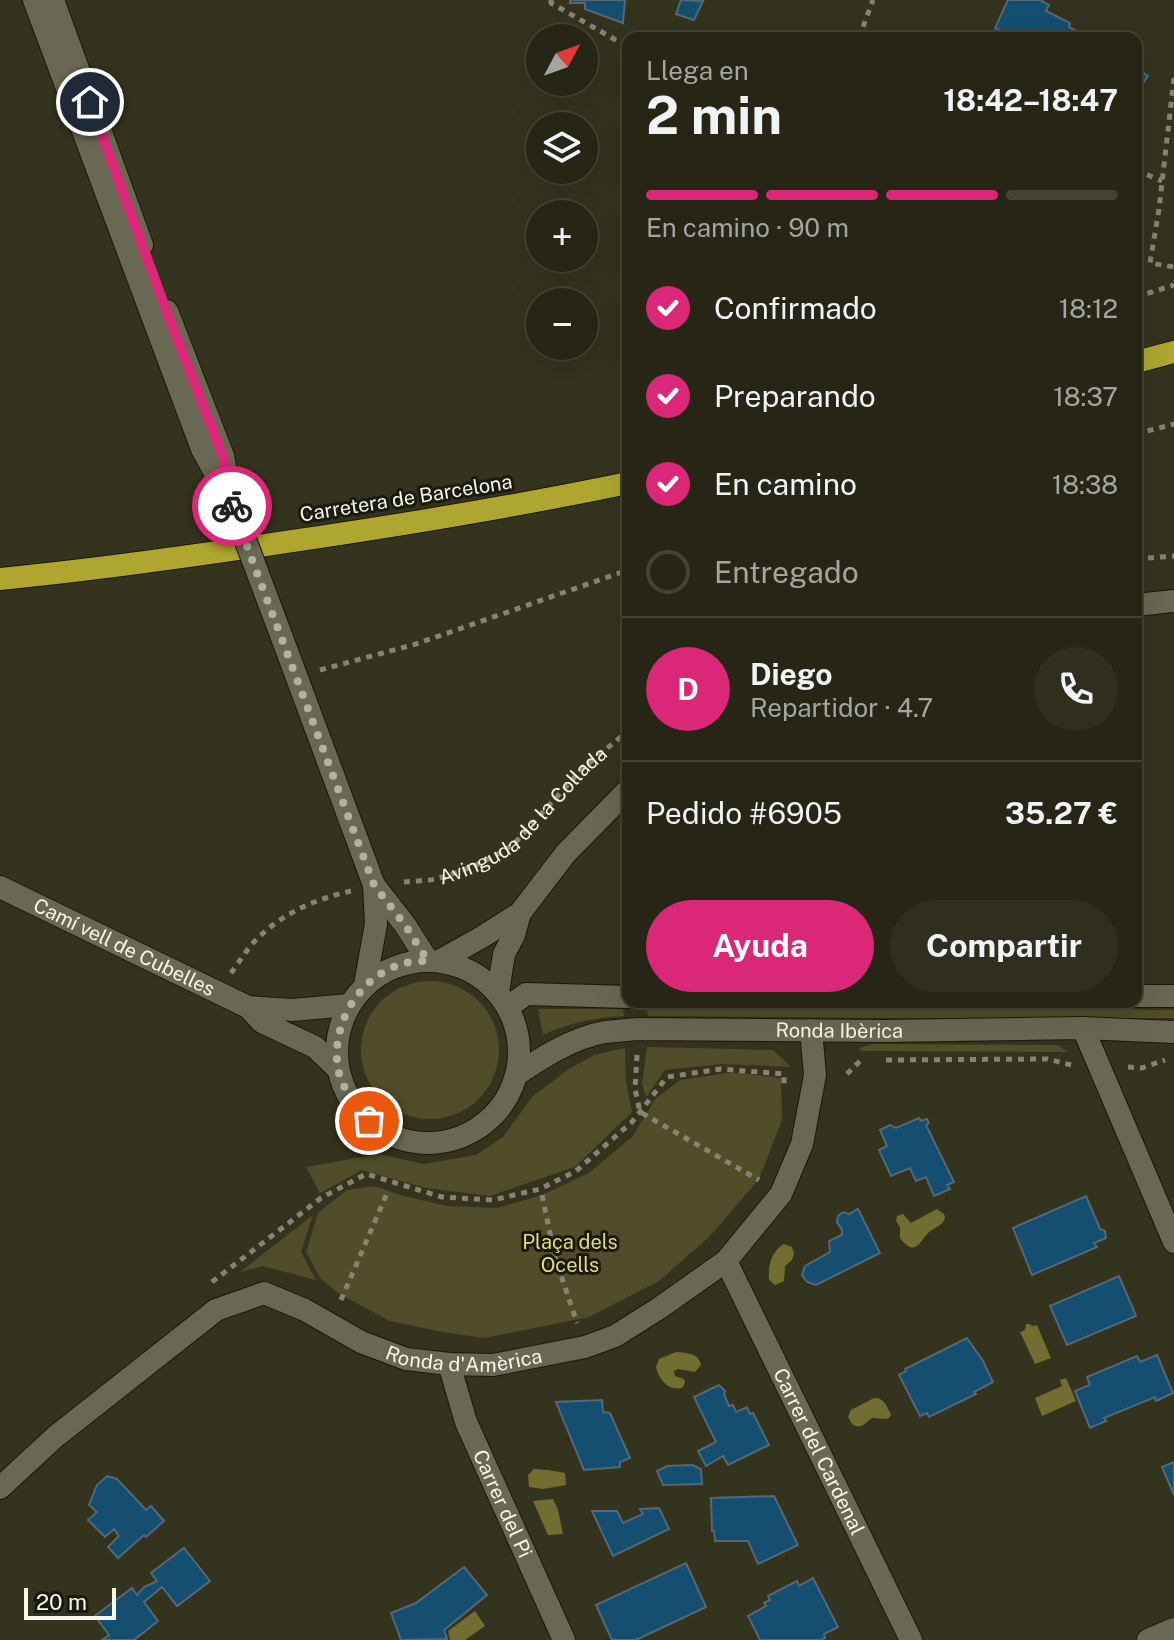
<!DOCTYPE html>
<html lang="es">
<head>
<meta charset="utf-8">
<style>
  body { margin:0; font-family:"Public Sans",sans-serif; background:#2f2e1f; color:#f1f3f6; height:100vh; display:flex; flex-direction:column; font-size:30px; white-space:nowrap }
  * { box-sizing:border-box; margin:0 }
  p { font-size:26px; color:#a4a5a1 }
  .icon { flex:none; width:44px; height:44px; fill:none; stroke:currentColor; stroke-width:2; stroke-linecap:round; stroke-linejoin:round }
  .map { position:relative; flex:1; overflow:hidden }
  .sheet { position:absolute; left:622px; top:32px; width:520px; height:976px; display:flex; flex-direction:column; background:#272616; border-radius:16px; box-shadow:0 8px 32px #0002,0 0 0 2px #434335 }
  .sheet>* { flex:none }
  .needle { width:52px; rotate:49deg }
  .controls { position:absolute; left:526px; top:24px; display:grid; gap:16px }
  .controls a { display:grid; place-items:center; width:72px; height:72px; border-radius:50%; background:#272616; box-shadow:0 8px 32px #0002,0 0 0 2px #434335; font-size:40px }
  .scale { position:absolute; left:24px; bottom:20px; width:92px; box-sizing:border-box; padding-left:8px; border:4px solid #f6f6e9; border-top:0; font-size:22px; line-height:28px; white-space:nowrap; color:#f6f6e9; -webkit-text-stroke:6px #1b1a11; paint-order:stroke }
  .pin { position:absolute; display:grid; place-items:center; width:68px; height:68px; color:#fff; margin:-34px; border:4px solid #fff; border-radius:50%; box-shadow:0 2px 8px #0007 }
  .courier { position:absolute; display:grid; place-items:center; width:80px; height:80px; margin:-40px; border:6px solid #db2777; border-radius:50%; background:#fff; color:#222; box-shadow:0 2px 10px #0007 }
  .overview em { font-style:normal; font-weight:700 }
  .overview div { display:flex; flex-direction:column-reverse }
  .overview { display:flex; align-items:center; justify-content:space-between; height:136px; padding:0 24px }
  h1 { font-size:52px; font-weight:700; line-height:60px }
  .bar { display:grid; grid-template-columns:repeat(4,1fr); gap:12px 8px; align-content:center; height:96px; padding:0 24px }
  .bar i { height:10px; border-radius:6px; background:#434335 }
  .bar .on { background:#db2777 }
  .bar p { grid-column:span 4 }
  .line { display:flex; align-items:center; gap:20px; padding:0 24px; border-top:2px solid #434335 }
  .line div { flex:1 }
  .round { display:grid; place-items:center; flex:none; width:84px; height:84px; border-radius:42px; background:#2f2e1f }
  ol { padding:0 24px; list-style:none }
  li { display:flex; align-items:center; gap:24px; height:88px }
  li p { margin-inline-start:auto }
  li .icon { padding:8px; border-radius:50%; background:#db2777; color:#fff; stroke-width:4 }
  li:last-child { color:#a4a5a1 }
  li i { width:44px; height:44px; border:4px solid #434335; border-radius:50% }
  .action { display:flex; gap:16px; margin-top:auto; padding:16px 24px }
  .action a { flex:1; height:92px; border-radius:48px; background:#db2777; color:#fff; font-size:32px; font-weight:700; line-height:92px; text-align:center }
  .action a+a { background:#2f2e1f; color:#f1f3f6 }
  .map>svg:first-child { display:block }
  .green { fill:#504e28 }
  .water { fill:#726d31 }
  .building { fill:#144e70; stroke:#546877; stroke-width:2 }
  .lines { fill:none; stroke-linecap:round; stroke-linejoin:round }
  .minor-casing { stroke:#1c1a07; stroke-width:24 }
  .trunk-casing { stroke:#1c1a07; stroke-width:24 }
  .path { stroke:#868573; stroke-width:5; stroke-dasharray:6 6; stroke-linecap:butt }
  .minor { stroke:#696852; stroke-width:22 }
  .trunk { stroke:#aea62e; stroke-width:22 }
  .minor-bridge-casing { stroke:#1c1a07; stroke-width:24; stroke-linecap:butt }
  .minor-bridge { stroke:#696852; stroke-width:22 }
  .done { stroke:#b2b2a2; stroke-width:8; stroke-dasharray:0 14.4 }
  .route { stroke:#db2777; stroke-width:10 }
  .labels { text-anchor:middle; stroke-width:6; stroke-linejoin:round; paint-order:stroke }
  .street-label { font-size:20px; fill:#f6f6e9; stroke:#1b1a11 }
  .park-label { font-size:20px; fill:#e2db82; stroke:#1b1a11 }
</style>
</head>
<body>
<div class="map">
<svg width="1174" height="1640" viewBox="0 0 1174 1640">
  <rect width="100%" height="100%" fill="#34331e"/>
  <!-- green -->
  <g class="green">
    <circle cx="430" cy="1050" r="69"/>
    <path d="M884 1007 1174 1010V1018L1015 1019 648 1016 647 1010Z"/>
    <path d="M538 1009H623L624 1016C593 1018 572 1022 543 1035Z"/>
    <path d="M873 1044 1058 1045 1067 1052 861 1051 859 1048Z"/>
    <path d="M647 1047 773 1050 791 1067 722 1064 665 1070 646 1097 642 1084Z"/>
    <path d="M625 1048 626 1081 632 1112 575 1167 490 1196 426 1188 362 1170 320 1193 306 1167 379 1154 424 1164 476 1155 503 1137 532 1097 569 1069 594 1055Z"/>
    <path d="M727 1073H741L781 1078 782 1120 759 1179 710 1236 659 1281 589 1317 484 1338 442 1332 390 1321 338 1293 321 1279 306 1252 318 1213 347 1190 375 1186 400 1195 447 1206 497 1208 542 1195 589 1173 633 1136 655 1099 680 1080Z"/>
    <path d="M313 1215 301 1252 316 1280 262 1266 240 1272Z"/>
  </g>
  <!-- water -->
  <g class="water">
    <path d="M937 1209 944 1214 945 1218C941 1227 937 1226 930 1231 920 1240 916 1259 900 1238V1227L896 1221 897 1216 903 1214 911 1223Z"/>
    <path d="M784 1244 792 1247 794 1254 792 1260 785 1266 784 1281 775 1285 769 1280C768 1267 771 1251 784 1244Z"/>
    <path d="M1026 1324H1029L1033 1326 1037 1325 1051 1358 1035 1364 1020 1332 1025 1330Z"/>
    <path d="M676 1352C687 1353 699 1353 701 1365L695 1372 678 1369 674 1371 675 1376 684 1379 685 1383 682 1388C668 1391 659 1379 656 1367L659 1359Z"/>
    <path d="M1066 1378 1076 1401 1042 1416 1035 1398 1062 1386 1060 1380Z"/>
    <path d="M874 1398C885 1398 886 1406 891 1414L890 1417 887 1419 872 1418C865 1423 861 1430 852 1424L848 1417 851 1410Z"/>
    <path d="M534 1469 548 1470 565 1473 566 1485 543 1489 529 1487 528 1475Z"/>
    <path d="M553 1499 558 1510 563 1534 548 1535 533 1501Z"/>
    <path d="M475 1611 485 1626 465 1640H450L448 1631Z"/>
  </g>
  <!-- building -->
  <g class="building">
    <path d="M570 0H625L623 23 585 9V3H570Z"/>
    <path d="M681 0 703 1 694 20 676 14Z"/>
    <path d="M1008 0H1040L1049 5 1046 11 1070 23 1069 27 1084 35 1082 38H1014L995 28Z"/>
    <path d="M1136 68 1148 76 1136 93Z"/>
    <path d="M919 1118 921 1121 927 1119 929 1123 926 1125 954 1182 947 1185 950 1189 934 1196 926 1177 916 1181 910 1168 891 1176 879 1150 887 1146 880 1130 890 1125 896 1128Z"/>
    <path d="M1086 1196 1100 1229 1105 1231 1106 1238 1094 1243 1097 1247 1032 1275 1013 1228Z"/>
    <path d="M858 1209 880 1253 816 1285 807 1282 802 1275 805 1266 830 1252 829 1241 842 1235V1230L837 1222 838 1216 843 1212 849 1214Z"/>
    <path d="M1119 1276 1136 1316 1067 1345 1050 1306Z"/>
    <path d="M967 1338 983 1361 993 1382 974 1392 976 1394 929 1417 927 1413 920 1416 899 1375 906 1371 905 1369Z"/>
    <path d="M1157 1355 1173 1393 1156 1401 1155 1397 1104 1418 1106 1421 1090 1428 1075 1391 1090 1385 1087 1377 1137 1356 1140 1362Z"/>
    <path d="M719 1385 725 1391 724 1394 729 1406 733 1405 736 1412 747 1407 750 1414 753 1413 769 1445 728 1465 723 1456 706 1466 698 1451 716 1442 694 1397Z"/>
    <path d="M602 1400 603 1412 610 1413 630 1458 620 1462V1467L584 1470 556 1402Z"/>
    <path d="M1174 1462V1495L1162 1467Z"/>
    <path d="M692 1465 701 1469 702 1484 663 1485 657 1471 667 1466Z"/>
    <path d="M107 1476 117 1479 146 1510 151 1506 164 1521 146 1537 144 1535 118 1558 108 1547 119 1536 114 1529 105 1537 88 1520 97 1512 89 1505 97 1485Z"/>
    <path d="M774 1496 798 1545 758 1564 748 1541H715L714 1531H712L711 1498Z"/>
    <path d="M659 1508 669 1529 613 1556 592 1511H617L623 1523 643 1514 640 1509Z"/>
    <path d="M184 1548 210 1581 177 1606 162 1587 144 1602 158 1621 134 1640H102L109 1635 95 1616 132 1588 137 1595 144 1587 157 1581 151 1573Z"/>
    <path d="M686 1563 706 1607 636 1640H612L596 1605Z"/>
    <path d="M464 1567 487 1595 444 1630 447 1639 401 1640 391 1613 416 1603Z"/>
    <path d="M813 1578 838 1627 824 1634 825 1638 821 1640H760L748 1616 766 1606 764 1603 770 1600 768 1596 797 1581 799 1586Z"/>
  </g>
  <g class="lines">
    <!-- minor casing -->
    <g class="minor-casing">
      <g id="minor">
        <path d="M34 0 202 449 231 502"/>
        <path d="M53 0 142 245"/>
        <path d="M167 311 223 456 229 489"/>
        <path d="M1136 605 1174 601"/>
        <path d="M281 635 374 885 405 925 428 961"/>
        <path id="s2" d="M0 887 248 1007 292 1010 349 1005"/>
        <path d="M439 961 482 937 520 913 566 853 628 790"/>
        <circle cx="428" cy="1052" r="91"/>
        <path d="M365 985 376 924 374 885"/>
        <path d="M498 992 504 954 514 935 520 913"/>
        <path d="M1136 996H1174"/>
        <path d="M248 1007 262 1022 315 1047 338 1069"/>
        <path d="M508 1007 526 994 628 997"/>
        <path d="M1083 1028 1174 1242"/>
        <path id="s3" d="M516 1075C543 1057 572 1038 605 1032 615 1031 627 1030 638 1029L883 1031 1083 1028 1174 1032"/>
        <path id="s4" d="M726 1261 911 1640"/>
        <path id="s5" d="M449 1364 466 1422 564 1640"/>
        <path id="s6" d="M0 1488 55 1437 216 1310 264 1293 305 1310 361 1342 406 1359 449 1364 493 1365 585 1347 615 1336 658 1309 726 1261 781 1194 802 1144 815 1075 811 1030"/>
        <path d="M1148 1640 1174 1629"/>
      </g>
    </g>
    <!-- trunk casing -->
    <g class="trunk-casing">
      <g id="trunk">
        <path d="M1136 362 1174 352"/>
        <path d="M0 579C93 570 186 557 279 543 396 526 512 507 628 483"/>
      </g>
    </g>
    <!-- path -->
    <g class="path">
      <path d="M551 0V3L628 47"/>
      <path d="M859 38 873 0"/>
      <path d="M1174 78 1159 209 1150 263 1174 267"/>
      <path d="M1136 170 1162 181"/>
      <path d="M1136 297 1174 285"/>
      <path d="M1136 434 1174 424"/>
      <path d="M1136 559 1174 556"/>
      <path d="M320 670 416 644 628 570"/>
      <path id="s1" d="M404 882C414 881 426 881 436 879 464 871 491 860 514 844L583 768 628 731"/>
      <path d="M231 973C240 961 248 947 259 937 285 912 316 899 351 891"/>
      <path d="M637 1055 635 1089 640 1112 759 1180"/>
      <path d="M886 1060 1047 1059 1071 1065"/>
      <path d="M1128 1067 1142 1068 1165 1060"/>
      <path d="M847 1074 862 1059H864"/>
      <path d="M542 1195 555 1257 577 1323"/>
      <path d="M212 1282 321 1198 366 1174 442 1197 493 1200 540 1189 576 1171 632 1122 667 1077 721 1069 784 1074V1088"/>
      <path d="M341 1300 388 1191"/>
    </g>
    <!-- minor -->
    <use href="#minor" class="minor"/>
    <!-- trunk -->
    <use href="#trunk" class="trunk"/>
    <!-- minor-bridge casing -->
    <g class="minor-bridge-casing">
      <path id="minor-bridge" d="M231 502 281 635"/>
    </g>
    <!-- minor-bridge -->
    <use href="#minor-bridge" class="minor-bridge"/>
  </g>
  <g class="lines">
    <!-- done -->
    <path class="done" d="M232 506 374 885 405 925 428 961C423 961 416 961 410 962 363 971 330 1021 338 1069 342 1089 356 1105 369 1121"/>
    <!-- route -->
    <path class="route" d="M90 102 166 310 223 456 232 506"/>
  </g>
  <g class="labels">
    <!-- street labels -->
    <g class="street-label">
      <text transform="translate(406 498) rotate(-9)" y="7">Carretera de Barcelona</text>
      <text dy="7" stroke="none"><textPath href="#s1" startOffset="142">Avinguda de la Collada</textPath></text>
      <text dy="7" stroke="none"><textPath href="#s2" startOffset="138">Camí vell de Cubelles</textPath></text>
      <text dy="7" stroke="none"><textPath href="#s3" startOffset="334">Ronda Ibèrica</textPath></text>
      <text dy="7" stroke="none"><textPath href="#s6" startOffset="546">Ronda d'Amèrica</textPath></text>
      <text dy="7" stroke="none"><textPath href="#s4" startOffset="212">Carrer del Cardenal</textPath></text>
      <text dy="7" stroke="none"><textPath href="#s5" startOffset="150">Carrer del Pi</textPath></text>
    </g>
    <!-- park labels -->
    <g class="park-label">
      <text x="570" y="1249">Plaça dels<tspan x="570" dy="23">Ocells</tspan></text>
    </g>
  </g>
</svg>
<div class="controls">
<a><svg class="needle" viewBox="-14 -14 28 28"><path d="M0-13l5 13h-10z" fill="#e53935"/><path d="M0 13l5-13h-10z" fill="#a4a5a1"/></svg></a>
<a><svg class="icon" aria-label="layers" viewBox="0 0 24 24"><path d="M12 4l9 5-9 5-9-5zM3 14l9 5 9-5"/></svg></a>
<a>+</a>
<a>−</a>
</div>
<div class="scale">20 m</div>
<div class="pin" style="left:369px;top:1121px;background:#ea580c"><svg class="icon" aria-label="bag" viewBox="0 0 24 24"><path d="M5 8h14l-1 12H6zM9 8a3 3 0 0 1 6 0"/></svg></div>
<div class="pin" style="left:90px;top:102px;background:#1f2937"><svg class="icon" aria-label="home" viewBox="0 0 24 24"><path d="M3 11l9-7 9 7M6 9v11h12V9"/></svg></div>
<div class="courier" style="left:232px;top:506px"><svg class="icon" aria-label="bike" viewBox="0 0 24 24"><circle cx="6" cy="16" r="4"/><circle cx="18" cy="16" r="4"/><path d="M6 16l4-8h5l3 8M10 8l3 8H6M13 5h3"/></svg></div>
<section class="sheet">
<div class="overview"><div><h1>2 min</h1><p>Llega en</p></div><em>18:42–18:47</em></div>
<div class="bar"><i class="on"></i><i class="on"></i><i class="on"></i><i></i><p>En camino · 90 m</p></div>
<ol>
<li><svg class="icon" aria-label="check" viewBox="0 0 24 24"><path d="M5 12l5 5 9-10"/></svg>Confirmado<p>18:12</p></li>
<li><svg class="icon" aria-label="check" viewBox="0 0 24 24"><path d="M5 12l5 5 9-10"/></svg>Preparando<p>18:37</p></li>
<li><svg class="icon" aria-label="check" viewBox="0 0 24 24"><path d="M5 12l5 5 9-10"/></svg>En camino<p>18:38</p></li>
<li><i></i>Entregado</li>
</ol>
<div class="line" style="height:144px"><b class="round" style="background:#db2777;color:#fff">D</b><div><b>Diego</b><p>Repartidor · 4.7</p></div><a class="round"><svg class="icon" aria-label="phone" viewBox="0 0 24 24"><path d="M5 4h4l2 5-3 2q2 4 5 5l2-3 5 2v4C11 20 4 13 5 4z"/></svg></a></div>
<div class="line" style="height:104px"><div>Pedido #6905</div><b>35.27 €</b></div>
<div class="action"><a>Ayuda</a><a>Compartir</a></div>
</section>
</div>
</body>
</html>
